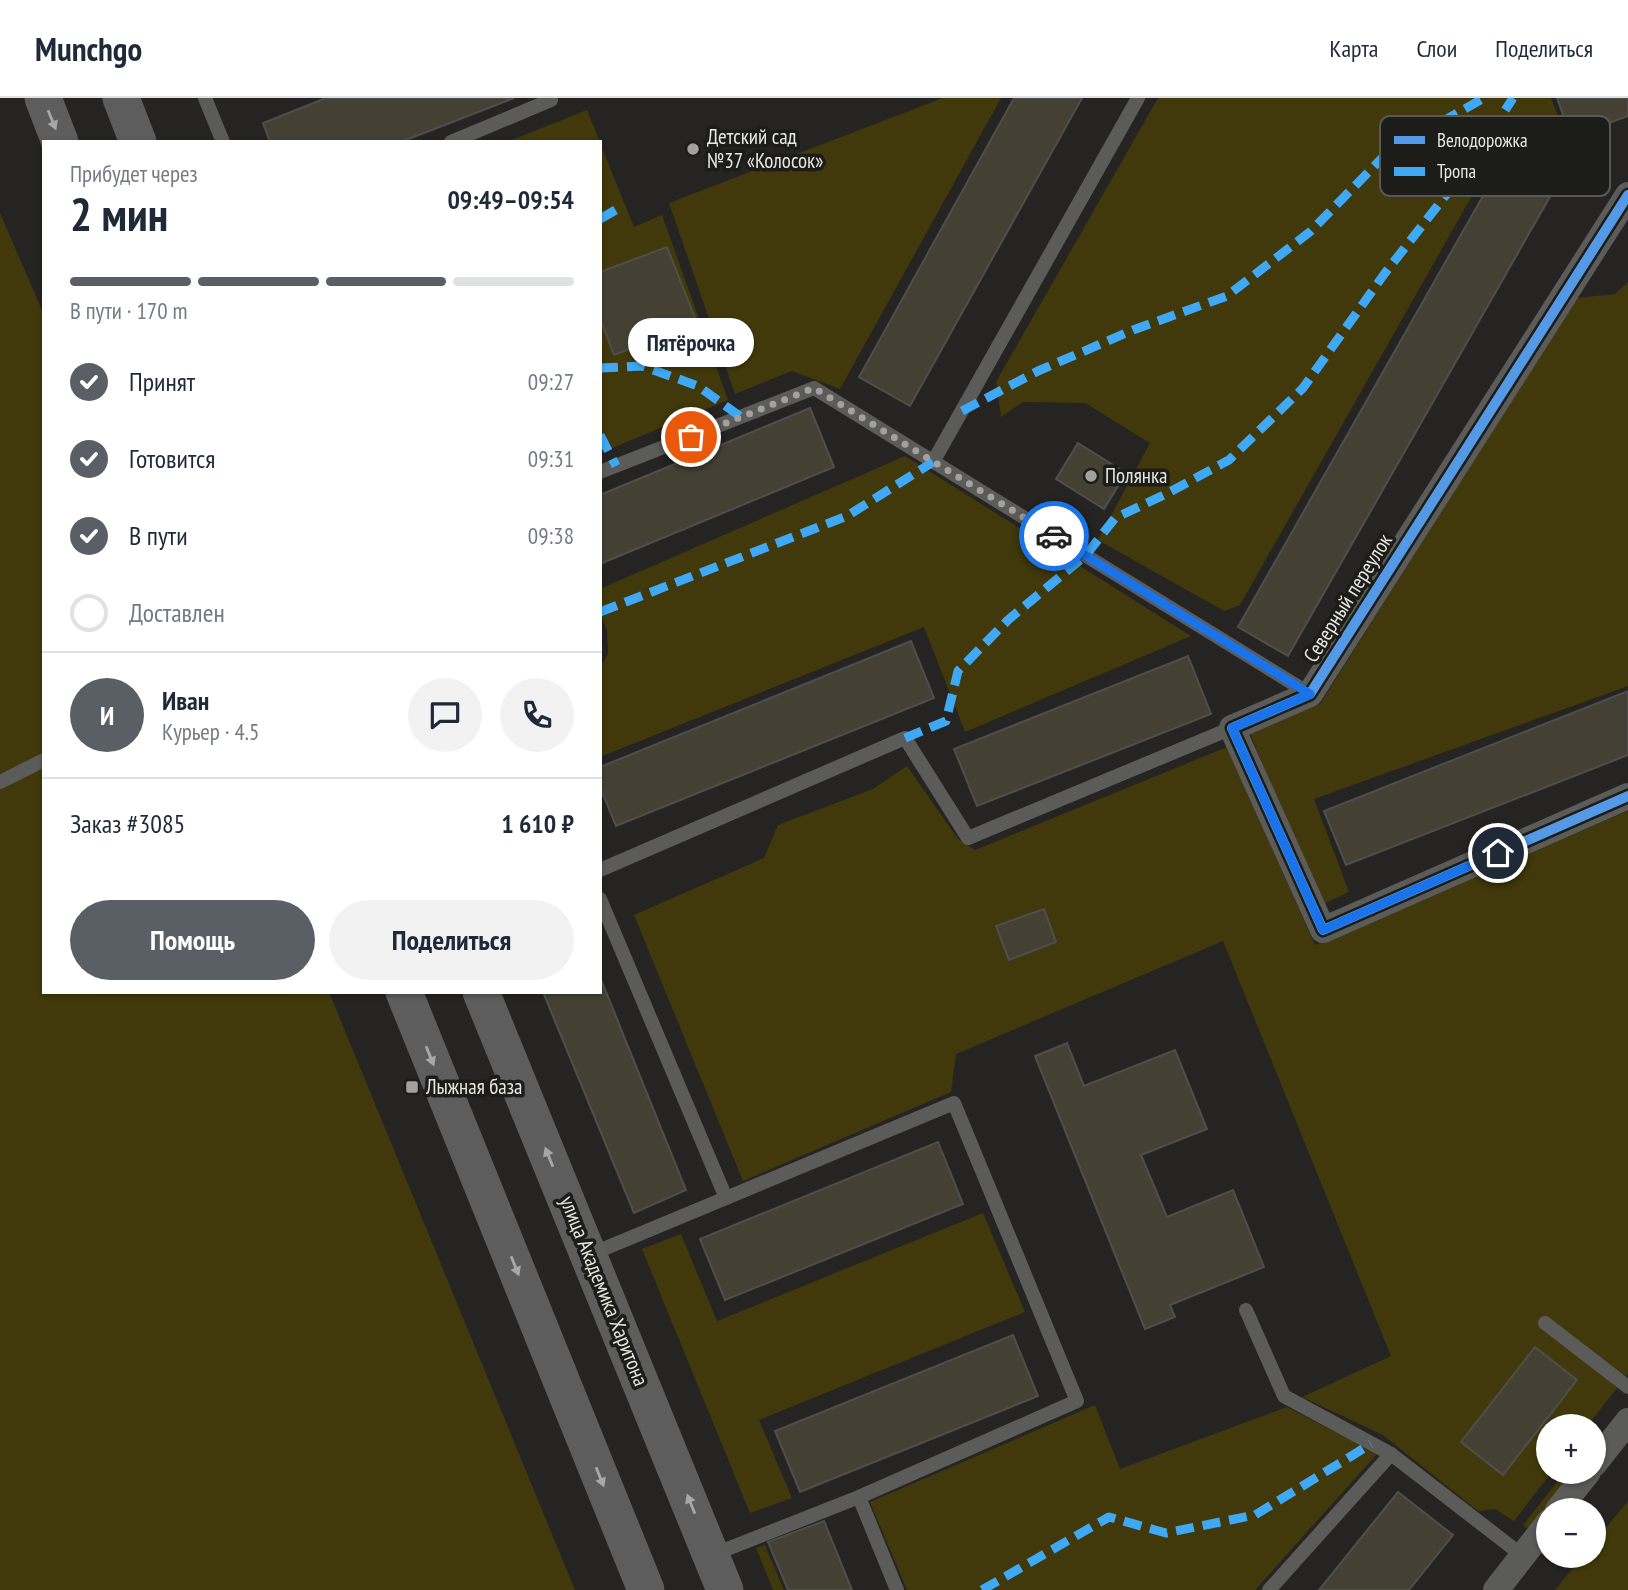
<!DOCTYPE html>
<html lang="ru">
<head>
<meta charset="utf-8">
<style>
  body { margin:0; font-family:"PT Sans Narrow",sans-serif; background:#f2f2f3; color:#1f2937; height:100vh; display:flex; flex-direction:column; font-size:26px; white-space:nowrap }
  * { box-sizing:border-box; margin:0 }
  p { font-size:23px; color:#747a83 }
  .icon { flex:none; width:38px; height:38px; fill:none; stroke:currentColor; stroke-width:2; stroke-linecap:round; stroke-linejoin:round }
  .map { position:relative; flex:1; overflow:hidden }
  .panel { position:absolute; left:42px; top:42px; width:560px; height:854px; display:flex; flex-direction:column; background:#fff; border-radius:0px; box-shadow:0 2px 5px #0004 }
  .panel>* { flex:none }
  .controls { position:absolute; left:1536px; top:1316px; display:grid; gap:14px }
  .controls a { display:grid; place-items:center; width:70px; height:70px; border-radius:50%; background:#fff; box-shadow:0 2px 5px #0004; font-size:35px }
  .pin { position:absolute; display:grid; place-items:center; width:60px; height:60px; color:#fff; margin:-30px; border:4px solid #fff; border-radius:50%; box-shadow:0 2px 7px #0007 }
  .courier { position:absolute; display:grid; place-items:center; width:70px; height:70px; margin:-35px; border:5px solid #1a73e8; border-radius:50%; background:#fff; color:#222; box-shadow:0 2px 9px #0007 }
  .bubble { position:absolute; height:49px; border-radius:24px; background:#fff; box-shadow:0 2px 5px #0004; font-size:23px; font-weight:600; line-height:49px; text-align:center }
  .overview em { font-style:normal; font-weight:600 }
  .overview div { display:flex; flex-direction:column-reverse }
  .overview { display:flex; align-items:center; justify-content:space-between; height:119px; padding:0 28px }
  h1 { font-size:46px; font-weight:600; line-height:52px }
  .bar { display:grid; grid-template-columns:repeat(4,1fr); gap:10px 7px; align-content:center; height:84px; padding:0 28px }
  .bar i { height:9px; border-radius:5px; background:#e0e1e3 }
  .bar .selected { background:#5a5f66 }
  .bar p { grid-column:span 4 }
  .line { display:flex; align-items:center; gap:18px; padding:0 28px; border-top:2px solid #e0e1e3 }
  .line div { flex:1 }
  .round { display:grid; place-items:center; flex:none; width:74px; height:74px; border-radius:37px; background:#f2f2f3 }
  ol { padding:0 28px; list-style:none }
  li { display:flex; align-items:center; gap:21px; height:77px }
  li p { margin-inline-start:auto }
  li .icon { padding:7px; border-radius:50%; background:#5a5f66; color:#fff; stroke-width:4 }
  li:last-child { color:#747a83 }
  li i { width:38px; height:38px; border:4px solid #e0e1e3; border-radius:50% }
  .button { display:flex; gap:14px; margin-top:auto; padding:14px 28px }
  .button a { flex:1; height:80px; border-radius:42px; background:#5a5f66; color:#fff; font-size:28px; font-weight:600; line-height:80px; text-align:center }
  .button a+a { background:#f2f2f3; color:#1f2937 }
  header { display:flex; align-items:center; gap:42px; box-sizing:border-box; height:98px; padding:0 35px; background:#fff; border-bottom:2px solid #e0e1e3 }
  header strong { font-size:33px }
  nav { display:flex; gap:38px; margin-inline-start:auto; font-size:24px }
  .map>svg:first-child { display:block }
  .green { fill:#41390b }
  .building { fill:#444134; stroke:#4f4e4c; stroke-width:2 }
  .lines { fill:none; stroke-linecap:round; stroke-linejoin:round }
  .service { stroke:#5b5b5a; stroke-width:14 }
  .minor { stroke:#5b5b5a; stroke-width:26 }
  .secondary { stroke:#5d5d5e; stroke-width:37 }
  .quiet { stroke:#3fa9f5; stroke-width:9; stroke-dasharray:18 9; stroke-linecap:butt }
  .cycleway-casing { stroke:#1c1c18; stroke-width:15 }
  .cycleway { stroke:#5399e6; stroke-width:10 }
  .oneway { fill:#a8a8a7 }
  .done { stroke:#a2a19f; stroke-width:7; stroke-dasharray:0 12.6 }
  .route { stroke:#1a73e8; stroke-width:9 }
  .poi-dot { fill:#a2a19f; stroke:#1c1c18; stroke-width:2.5 }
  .labels { text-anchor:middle; stroke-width:7; stroke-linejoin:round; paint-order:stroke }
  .poi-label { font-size:21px; fill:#e5e5e2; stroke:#1c1c18; text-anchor:start }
  .street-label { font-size:21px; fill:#e5e5e2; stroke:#1c1c18 }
  .key { fill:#1c1c18; stroke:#585855; stroke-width:2 }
  .key-label { font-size:19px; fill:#e5e5e2 }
</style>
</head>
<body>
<header>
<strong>Munchgo</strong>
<nav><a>Карта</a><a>Слои</a><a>Поделиться</a></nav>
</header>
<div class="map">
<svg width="1628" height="1492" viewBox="0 0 1628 1492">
  <rect width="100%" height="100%" fill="#252422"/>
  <!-- green -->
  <g class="green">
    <path d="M943 0H1001L840 291 792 273 735 296 669 105Z"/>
    <path d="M1158 0H1551L1576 63 1562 74 1494 59 1240 507 1224 513 1098 442 1150 345 1085 305 1023 304 1001 319 996 284Z"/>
    <path d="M587 12 600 44H507Z"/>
    <path d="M600 45 634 129 662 117 728 302 600 355Z"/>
    <path d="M0 115 44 217V894H329L575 1492H0Z"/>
    <path d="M1628 184V588L1314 701 1349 794 1321 807 1249 633 1320 606 1576 200 1615 196Z"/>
    <path d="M905 358 1191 538 965 634 924 529 600 659V570L608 556 607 533 600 514V491Z"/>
    <path d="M1227 649 1315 847 1628 713V1276L1626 1278 1611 1268 1604 1277 1617 1290 1587 1328H1549V1374H1552L1514 1423 1495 1411 1478 1413 1383 1337 1302 1299 1391 1258 1223 843 956 956 951 994 743 1083 634 817 764 760 778 727 873 691 907 668 958 741 975 752Z"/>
    <path d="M983 1115 1025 1214 759 1322 792 1400 750 1415 642 1151 681 1136 717 1223Z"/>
    <path d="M1095 1307 1120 1371 1287 1309 1377 1356 1255 1492H907L870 1404Z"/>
    <path d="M1565 1374H1582L1533 1435 1523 1427Z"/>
    <path d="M1628 1403V1492H1555L1583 1458H1594V1444Z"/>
    <path d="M765 1447 784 1492H773L756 1450Z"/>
  </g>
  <!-- building -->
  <g class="building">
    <path d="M326 0H514L401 44H270L263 25Z"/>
    <path d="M1014 0H1082L910 308 859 279Z"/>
    <path d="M1557 0H1628V18L1571 39Z"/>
    <path d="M1500 68 1551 97 1288 558 1238 529Z"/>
    <path d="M667 149 697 225 614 257 600 220V174Z"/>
    <path d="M810 310 834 369 600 466V397Z"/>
    <path d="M1078 345 1126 375 1104 411 1056 381Z"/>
    <path d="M911 543 934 600 616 728 600 689V669Z"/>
    <path d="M1188 558 1211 616 977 708 954 651Z"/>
    <path d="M1628 593V657L1346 767 1324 713Z"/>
    <path d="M1044 811 1056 844 1009 862 996 828Z"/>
    <path d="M600 879 686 1092 634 1115 543 894H600Z"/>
    <path d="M1067 945 1084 988 1175 952 1207 1031 1141 1057 1167 1119 1233 1092 1264 1169 1170 1207 1175 1219 1145 1231 1035 958Z"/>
    <path d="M938 1044 963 1106 725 1202 700 1141Z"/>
    <path d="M1013 1237 1038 1298 800 1394 775 1333Z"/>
    <path d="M1535 1249 1577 1282 1503 1377 1461 1344Z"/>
    <path d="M1398 1394 1453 1437 1409 1492H1319Z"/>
    <path d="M824 1423 852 1492H788L768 1444Z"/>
  </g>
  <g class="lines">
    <!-- service -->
    <g class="service">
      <path d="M205 0 223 44"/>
      <path d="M451 44 551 2 550 0"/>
      <path d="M933 364 1138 0"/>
      <path d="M600 374 814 290 1310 596"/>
      <path d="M0 684 44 662"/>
      <path d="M600 772 905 640 968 740 1232 630"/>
      <path d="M600 801 726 1100 954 1005 1077 1303 859 1399 897 1492"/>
      <path d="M589 1157 726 1100"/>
      <path d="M1246 1212 1284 1298 1391 1356"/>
      <path d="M1545 1225 1628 1289"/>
      <path d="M712 1457 859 1399"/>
      <path d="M1269 1492 1391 1356 1523 1458"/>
    </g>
    <!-- minor -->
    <g class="minor">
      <path d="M1628 97 1310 596 1232 630 1323 832 1628 698"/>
      <path d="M1594 1366 1628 1323"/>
      <path d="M1558 1412 1588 1374"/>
      <path d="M1496 1492 1549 1424"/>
    </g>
    <!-- secondary -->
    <g class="secondary">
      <path d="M43 0 60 44"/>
      <path d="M121 0 138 44"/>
      <path d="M404 894 646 1492"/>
      <path d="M481 894 725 1492"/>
    </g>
    <!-- quiet -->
    <g class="quiet">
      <path d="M600 121 619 110"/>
      <path d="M600 270 642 268 698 288 741 319"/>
      <path d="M962 313 1038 273 1133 232 1227 198 1311 133 1387 55 1484 0"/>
      <path d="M600 337 616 368"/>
      <path d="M600 514 847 418 933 364"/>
      <path d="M905 640 946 623 958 573 1008 522 1086 457 1115 420 1166 396 1229 362 1303 290 1385 175 1471 65 1513 0"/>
      <path d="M982 1492 1109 1419 1166 1435 1255 1417 1371 1346"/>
    </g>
    <!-- cycleway casing -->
    <g class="cycleway-casing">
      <path id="cycleway" d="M1628 97 1310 596 1232 630 1323 832 1628 698"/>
    </g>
    <!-- cycleway -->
    <use href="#cycleway" class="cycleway"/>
  </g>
  <!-- one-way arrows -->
  <defs><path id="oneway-solid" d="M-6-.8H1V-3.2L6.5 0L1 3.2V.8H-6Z" transform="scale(1.75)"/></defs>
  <g class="oneway">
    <use href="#oneway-solid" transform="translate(52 22) rotate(68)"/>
    <use href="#oneway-solid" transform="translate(430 958) rotate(68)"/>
    <use href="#oneway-solid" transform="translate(549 1059) rotate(-112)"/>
    <use href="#oneway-solid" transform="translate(515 1168) rotate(68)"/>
    <use href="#oneway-solid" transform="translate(600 1379) rotate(68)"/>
    <use href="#oneway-solid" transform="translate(691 1406) rotate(-112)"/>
  </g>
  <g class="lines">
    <!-- done -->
    <path class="done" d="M691 339 814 290 1054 438"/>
    <!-- route -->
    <path class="route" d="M1054 438 1310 596 1232 630 1323 832 1498 755"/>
  </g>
  <!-- markers -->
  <g class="poi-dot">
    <circle cx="693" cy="51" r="7"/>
    <circle cx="1091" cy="378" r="7"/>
    <rect x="405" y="982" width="14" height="14" rx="3.5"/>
  </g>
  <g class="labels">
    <!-- poi labels -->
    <g class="poi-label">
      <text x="707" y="46">Детский сад<tspan x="707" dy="24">№37 «Колосок»</tspan></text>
      <text x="1105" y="385">Полянка</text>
      <text x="426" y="996">Лыжная база</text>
    </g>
    <!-- street labels -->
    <g class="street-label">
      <text transform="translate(1348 500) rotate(-58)" y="7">Северный переулок</text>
      <text transform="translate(604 1193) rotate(68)" y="7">улица Академика Харитона</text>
    </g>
  </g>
  <!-- legend -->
  <rect x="1380" y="18" width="230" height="80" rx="10" class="key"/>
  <rect x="1394" y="38" width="31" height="8" fill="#5399e6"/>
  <rect x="1394" y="69" width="31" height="9" fill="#3fa9f5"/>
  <g class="key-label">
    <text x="1437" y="49">Велодорожка</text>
    <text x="1437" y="80">Тропа</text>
  </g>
</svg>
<div class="controls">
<a>+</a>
<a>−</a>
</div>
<div class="pin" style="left:691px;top:339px;background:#ea580c"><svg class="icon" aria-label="bag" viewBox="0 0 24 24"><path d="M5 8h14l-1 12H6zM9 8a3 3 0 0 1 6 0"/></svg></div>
<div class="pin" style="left:1498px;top:755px;background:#1f2937"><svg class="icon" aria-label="home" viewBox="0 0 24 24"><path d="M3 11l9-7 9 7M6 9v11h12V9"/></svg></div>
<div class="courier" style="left:1054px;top:438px"><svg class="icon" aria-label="car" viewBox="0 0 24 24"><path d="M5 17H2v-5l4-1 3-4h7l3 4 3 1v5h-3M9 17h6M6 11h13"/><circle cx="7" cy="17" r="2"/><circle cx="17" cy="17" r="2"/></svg></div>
<div class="bubble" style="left:628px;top:220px;width:126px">Пятёрочка</div>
<section class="panel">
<div class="overview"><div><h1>2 мин</h1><p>Прибудет через</p></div><em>09:49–09:54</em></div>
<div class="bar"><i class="selected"></i><i class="selected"></i><i class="selected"></i><i></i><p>В пути · 170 m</p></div>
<ol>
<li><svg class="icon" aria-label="check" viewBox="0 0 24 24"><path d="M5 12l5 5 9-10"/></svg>Принят<p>09:27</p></li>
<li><svg class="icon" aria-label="check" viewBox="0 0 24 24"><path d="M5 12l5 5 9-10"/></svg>Готовится<p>09:31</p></li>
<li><svg class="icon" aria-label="check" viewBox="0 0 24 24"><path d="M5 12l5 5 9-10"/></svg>В пути<p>09:38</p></li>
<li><i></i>Доставлен</li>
</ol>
<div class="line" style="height:126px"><b class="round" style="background:#5a5f66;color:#fff">И</b><div><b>Иван</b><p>Курьер · 4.5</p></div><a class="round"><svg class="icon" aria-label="chat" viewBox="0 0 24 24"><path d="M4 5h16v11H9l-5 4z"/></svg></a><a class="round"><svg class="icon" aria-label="phone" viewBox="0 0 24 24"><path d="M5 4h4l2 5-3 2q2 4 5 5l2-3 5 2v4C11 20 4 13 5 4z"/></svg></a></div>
<div class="line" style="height:91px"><div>Заказ #3085</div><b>1 610 ₽</b></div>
<div class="button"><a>Помощь</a><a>Поделиться</a></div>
</section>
</div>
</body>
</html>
